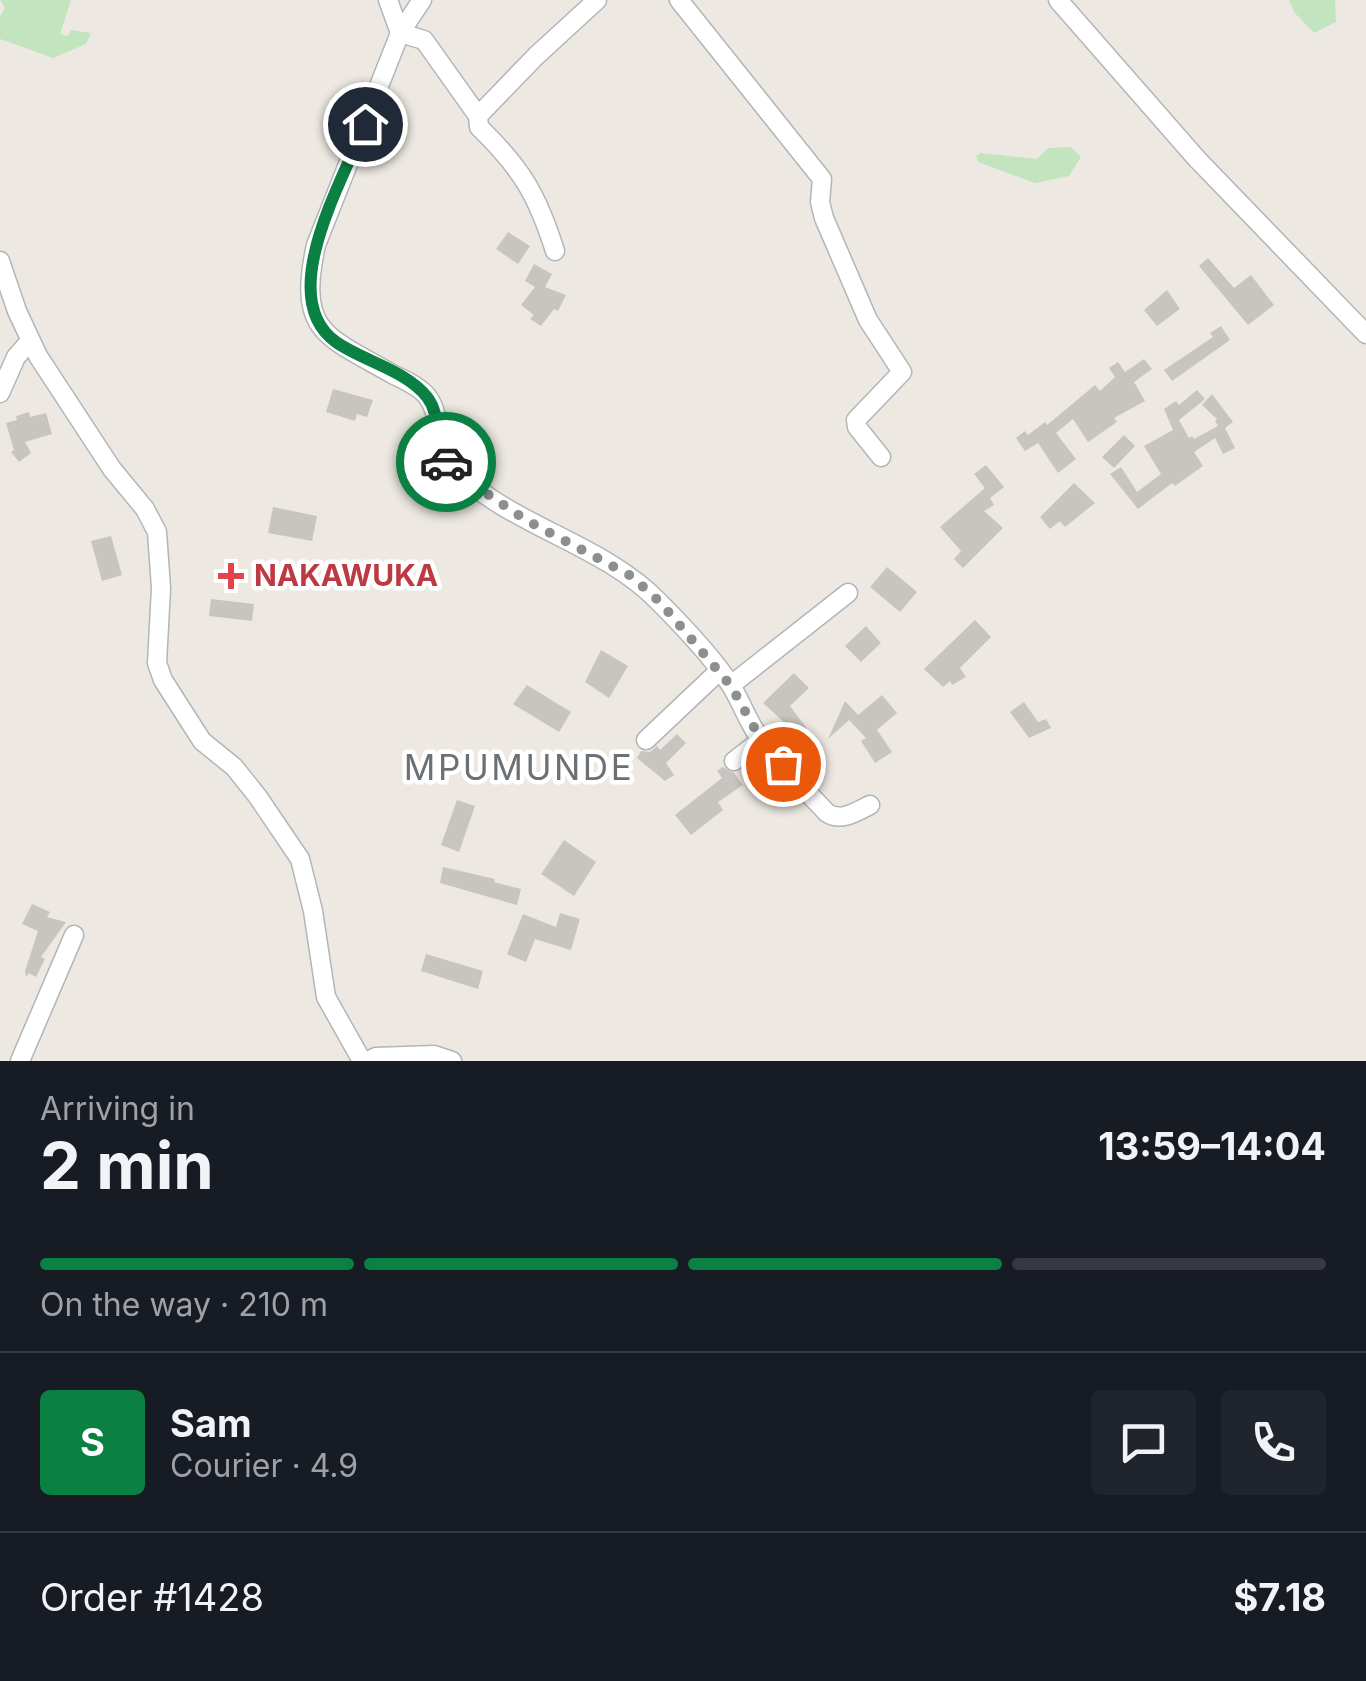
<!DOCTYPE html>
<html lang="en">
<head>
<meta charset="utf-8">
<style>
  body { margin:0; font-family:Inter,sans-serif; background:#20242c; color:#f1f3f6; height:100vh; display:flex; flex-direction:column; font-size:38px; white-space:nowrap }
  * { box-sizing:border-box; margin:0 }
  p { font-size:32px; color:#9ea1a6 }
  .icon { flex:none; width:55px; height:55px; fill:none; stroke:currentColor; stroke-width:2; stroke-linecap:round; stroke-linejoin:round }
  .map { position:relative; height:1061px; overflow:hidden }
  .drawer { display:flex; flex-direction:column; background:#171b24; flex:1 }
  .drawer>* { flex:none }
  .pin { position:absolute; display:grid; place-items:center; width:85px; height:85px; color:#fff; margin:-42px; border:5px solid #fff; border-radius:50%; box-shadow:0 2px 10px #0007 }
  .courier { position:absolute; display:grid; place-items:center; width:100px; height:100px; margin:-50px; border:8px solid #0b8043; border-radius:50%; background:#fff; color:#222; box-shadow:0 2px 12px #0007 }
  .head em { font-style:normal; font-weight:700 }
  .head div { display:flex; flex-direction:column-reverse }
  .head { display:flex; align-items:center; justify-content:space-between; height:170px; padding:0 40px }
  h1 { font-size:65px; font-weight:700; line-height:75px }
  .bar { display:grid; grid-template-columns:repeat(4,1fr); gap:15px 10px; align-content:center; height:120px; padding:0 40px }
  .bar i { height:12px; border-radius:8px; background:#363941 }
  .bar .active { background:#0b8043 }
  .bar p { grid-column:span 4 }
  .line { display:flex; align-items:center; gap:25px; padding:0 40px; border-top:2px solid #363941 }
  .line div { flex:1 }
  .round { display:grid; place-items:center; flex:none; width:105px; height:105px; border-radius:10px; background:#20242c }
  .map>svg:first-child { display:block }
  .green { fill:#c2e4bf }
  .building { fill:#c8c4bf }
  .lines { fill:none; stroke-linecap:round; stroke-linejoin:round }
  .minor-casing { stroke:#b2b5b9; stroke-width:21 }
  .minor { stroke:#fff; stroke-width:18 }
  .done { stroke:#8d8f8f; stroke-width:10; stroke-dasharray:0 18 }
  .route { stroke:#0b8043; stroke-width:12 }
  .health-dot { fill:#e0444e; stroke:#fff; stroke-width:4 }
  .labels { text-anchor:middle; stroke-width:9; stroke-linejoin:round; paint-order:stroke }
  .health-label { font-size:30px; font-weight:bold; fill:#be3a42; stroke:#fff; text-anchor:start }
  .quarter-label { font-size:35px; letter-spacing:2.5px; fill:#6b7074; stroke:#fff }
</style>
</head>
<body>
<div class="map">
<svg width="1366" height="1061" viewBox="0 0 1366 1061">
  <rect width="100%" height="100%" fill="#ede9e2"/>
  <!-- green -->
  <g class="green">
    <path d="M0 0H71L60 34 68 36 71 30 91 33 86 44 53 58 0 39V16L5 8Z"/>
    <path d="M1289 0H1335L1336 22 1314 33 1294 12Z"/>
    <path d="M1071 147 1081 157 1069 176 1035 183 978 162 976 156 981 153 1037 159 1048 148Z"/>
  </g>
  <!-- building -->
  <g class="building">
    <path d="M508 232 530 246 518 264 496 249Z"/>
    <path d="M1208 258 1234 288 1251 275 1274 305 1248 325 1199 266Z"/>
    <path d="M534 264 552 274 545 287 566 295 558 311 554 309 541 326 530 319 534 315 521 305 535 287 525 281Z"/>
    <path d="M1167 290 1180 309 1157 326 1144 310Z"/>
    <path d="M1221 326 1230 340 1172 381 1164 370 1213 337 1210 333Z"/>
    <path d="M1144 359 1152 369 1134 382 1145 401 1114 418 1117 422 1088 442 1073 419 1056 433 1076 459 1058 473 1038 443 1025 451 1016 438 1025 431 1028 435 1045 422 1047 425 1095 385 1100 391 1115 377 1109 368 1118 362 1125 372Z"/>
    <path d="M333 389 373 400 367 417 357 414 355 421 326 412Z"/>
    <path d="M1197 390 1205 399 1179 420 1189 438 1192 436 1194 439 1218 426 1215 421 1217 419 1202 405 1212 394 1233 422 1225 428 1235 448 1223 454 1215 438 1194 452 1203 466 1175 486 1172 483 1138 509 1110 474 1121 467 1137 492 1161 474 1144 446 1173 430 1164 409 1176 401 1179 405Z"/>
    <path d="M29 412 30 417 46 413 52 434 25 442 31 453 19 462 11 452 14 450 6 423 17 420 16 416Z"/>
    <path d="M1124 435 1135 446 1114 468 1102 457Z"/>
    <path d="M986 465 1004 487 990 498 994 505 984 511 1003 528 963 568 954 559 961 551 940 527 985 488 974 474Z"/>
    <path d="M1074 483 1095 503 1065 527 1060 521 1050 529 1040 517Z"/>
    <path d="M273 507 317 516 312 541 268 533Z"/>
    <path d="M111 536 122 575 102 581 91 541Z"/>
    <path d="M887 567 917 592 900 612 870 587Z"/>
    <path d="M211 599 254 604 252 621 209 616Z"/>
    <path d="M975 620 991 637 960 668 966 677 952 685 950 681 943 687 924 669Z"/>
    <path d="M866 626 881 643 861 662 845 646Z"/>
    <path d="M601 650 628 666 609 698 585 682Z"/>
    <path d="M794 673 809 688 790 706 813 737 798 748 783 728 787 725 763 703Z"/>
    <path d="M527 685 571 712 559 732 513 704Z"/>
    <path d="M882 695 897 713 877 730 892 752 875 763 861 741 866 738 849 720 828 739 845 701 858 715Z"/>
    <path d="M1024 702 1038 722 1046 719 1051 728 1029 738 1010 712Z"/>
    <path d="M677 734 686 743 666 763 674 775 665 781 637 758 641 751 650 752 657 746 660 750Z"/>
    <path d="M723 767 734 773 743 785 718 802 723 810 691 835 675 815 722 778 717 771Z"/>
    <path d="M457 800 475 806 459 852 441 845Z"/>
    <path d="M564 840 596 862 574 896 541 874Z"/>
    <path d="M443 867 495 879 494 882 521 889 517 905 440 883Z"/>
    <path d="M32 904 50 912 47 917 66 922 41 957 45 959 36 977 29 973 26 977 25 971 38 931 22 924Z"/>
    <path d="M560 913 580 919 571 950 535 939 526 962 507 954 523 914 556 927Z"/>
    <path d="M426 954 483 971 478 989 421 971Z"/>
  </g>
  <g class="lines">
    <!-- minor casing -->
    <g class="minor-casing">
      <g id="minor">
        <path d="M388 0 400 33 424 40 478 116 479 127C521 168 537 194 555 251"/>
        <path d="M422 0 400 33 316 245C297 333 326 336 394 375 405 380 418 386 426 395 446 419 429 446 455 470 513 527 601 543 658 601 681 624 714 659 732 687 742 704 749 724 761 740 780 766 805 789 827 813 841 822 856 812 870 805"/>
        <path d="M679 0 822 179 820 202 824 218 868 320 902 372 856 420 857 427 881 457"/>
        <path d="M1058 0 1197 159 1366 334"/>
        <path d="M478 116 536 56 597 0"/>
        <path d="M0 261 17 311 38 356 112 469 145 509 157 532 161 588 157 663 163 680 202 741 234 767 258 797 300 859 313 911 326 997 362 1061"/>
        <path d="M0 393 16 357 30 341"/>
        <path d="M731 685 848 593"/>
        <path d="M646 740 719 671"/>
        <path d="M734 761 761 740"/>
        <path d="M20 1061 74 935"/>
        <path d="M368 1061 376 1057 434 1055 452 1061"/>
      </g>
    </g>
    <!-- minor -->
    <use href="#minor" class="minor"/>
  </g>
  <g class="lines">
    <!-- done -->
    <path class="done" d="M446 462 459 475 526 520 631 576 660 602 731 686 761 740 783 764"/>
    <!-- route -->
    <path class="route" d="M365 124C344 179 273 297 336 342 363 361 406 370 427 397 442 416 433 441 446 462"/>
  </g>
  <!-- markers -->
  <path class="health-dot" d="M226 561h10v10h10v10h-10v10h-10v-10h-10v-10h10z"/>
  <g class="labels">
    <!-- health labels -->
    <g class="health-label">
      <text x="254" y="586">NAKAWUKA</text>
    </g>
    <!-- quarter labels -->
    <g class="quarter-label">
      <text x="519" y="780">MPUMUNDE</text>
    </g>
  </g>
</svg>
<div class="pin" style="left:783px;top:764px;background:#ea580c"><svg class="icon" aria-label="bag" viewBox="0 0 24 24"><path d="M5 8h14l-1 12H6zM9 8a3 3 0 0 1 6 0"/></svg></div>
<div class="pin" style="left:365px;top:124px;background:#1f2937"><svg class="icon" aria-label="home" viewBox="0 0 24 24"><path d="M3 11l9-7 9 7M6 9v11h12V9"/></svg></div>
<div class="courier" style="left:446px;top:462px"><svg class="icon" aria-label="car" viewBox="0 0 24 24"><path d="M5 17H2v-5l4-1 3-4h7l3 4 3 1v5h-3M9 17h6M6 11h13"/><circle cx="7" cy="17" r="2"/><circle cx="17" cy="17" r="2"/></svg></div>
</div>
<section class="drawer">
<div class="head"><div><h1>2 min</h1><p>Arriving in</p></div><em>13:59–14:04</em></div>
<div class="bar"><i class="active"></i><i class="active"></i><i class="active"></i><i></i><p>On the way · 210 m</p></div>
<div class="line" style="height:180px"><b class="round" style="background:#0b8043;color:#fff">S</b><div><b>Sam</b><p>Courier · 4.9</p></div><a class="round"><svg class="icon" aria-label="chat" viewBox="0 0 24 24"><path d="M4 5h16v11H9l-5 4z"/></svg></a><a class="round"><svg class="icon" aria-label="phone" viewBox="0 0 24 24"><path d="M5 4h4l2 5-3 2q2 4 5 5l2-3 5 2v4C11 20 4 13 5 4z"/></svg></a></div>
<div class="line" style="height:130px"><div>Order #1428</div><b>$7.18</b></div>
</section>
</body>
</html>
